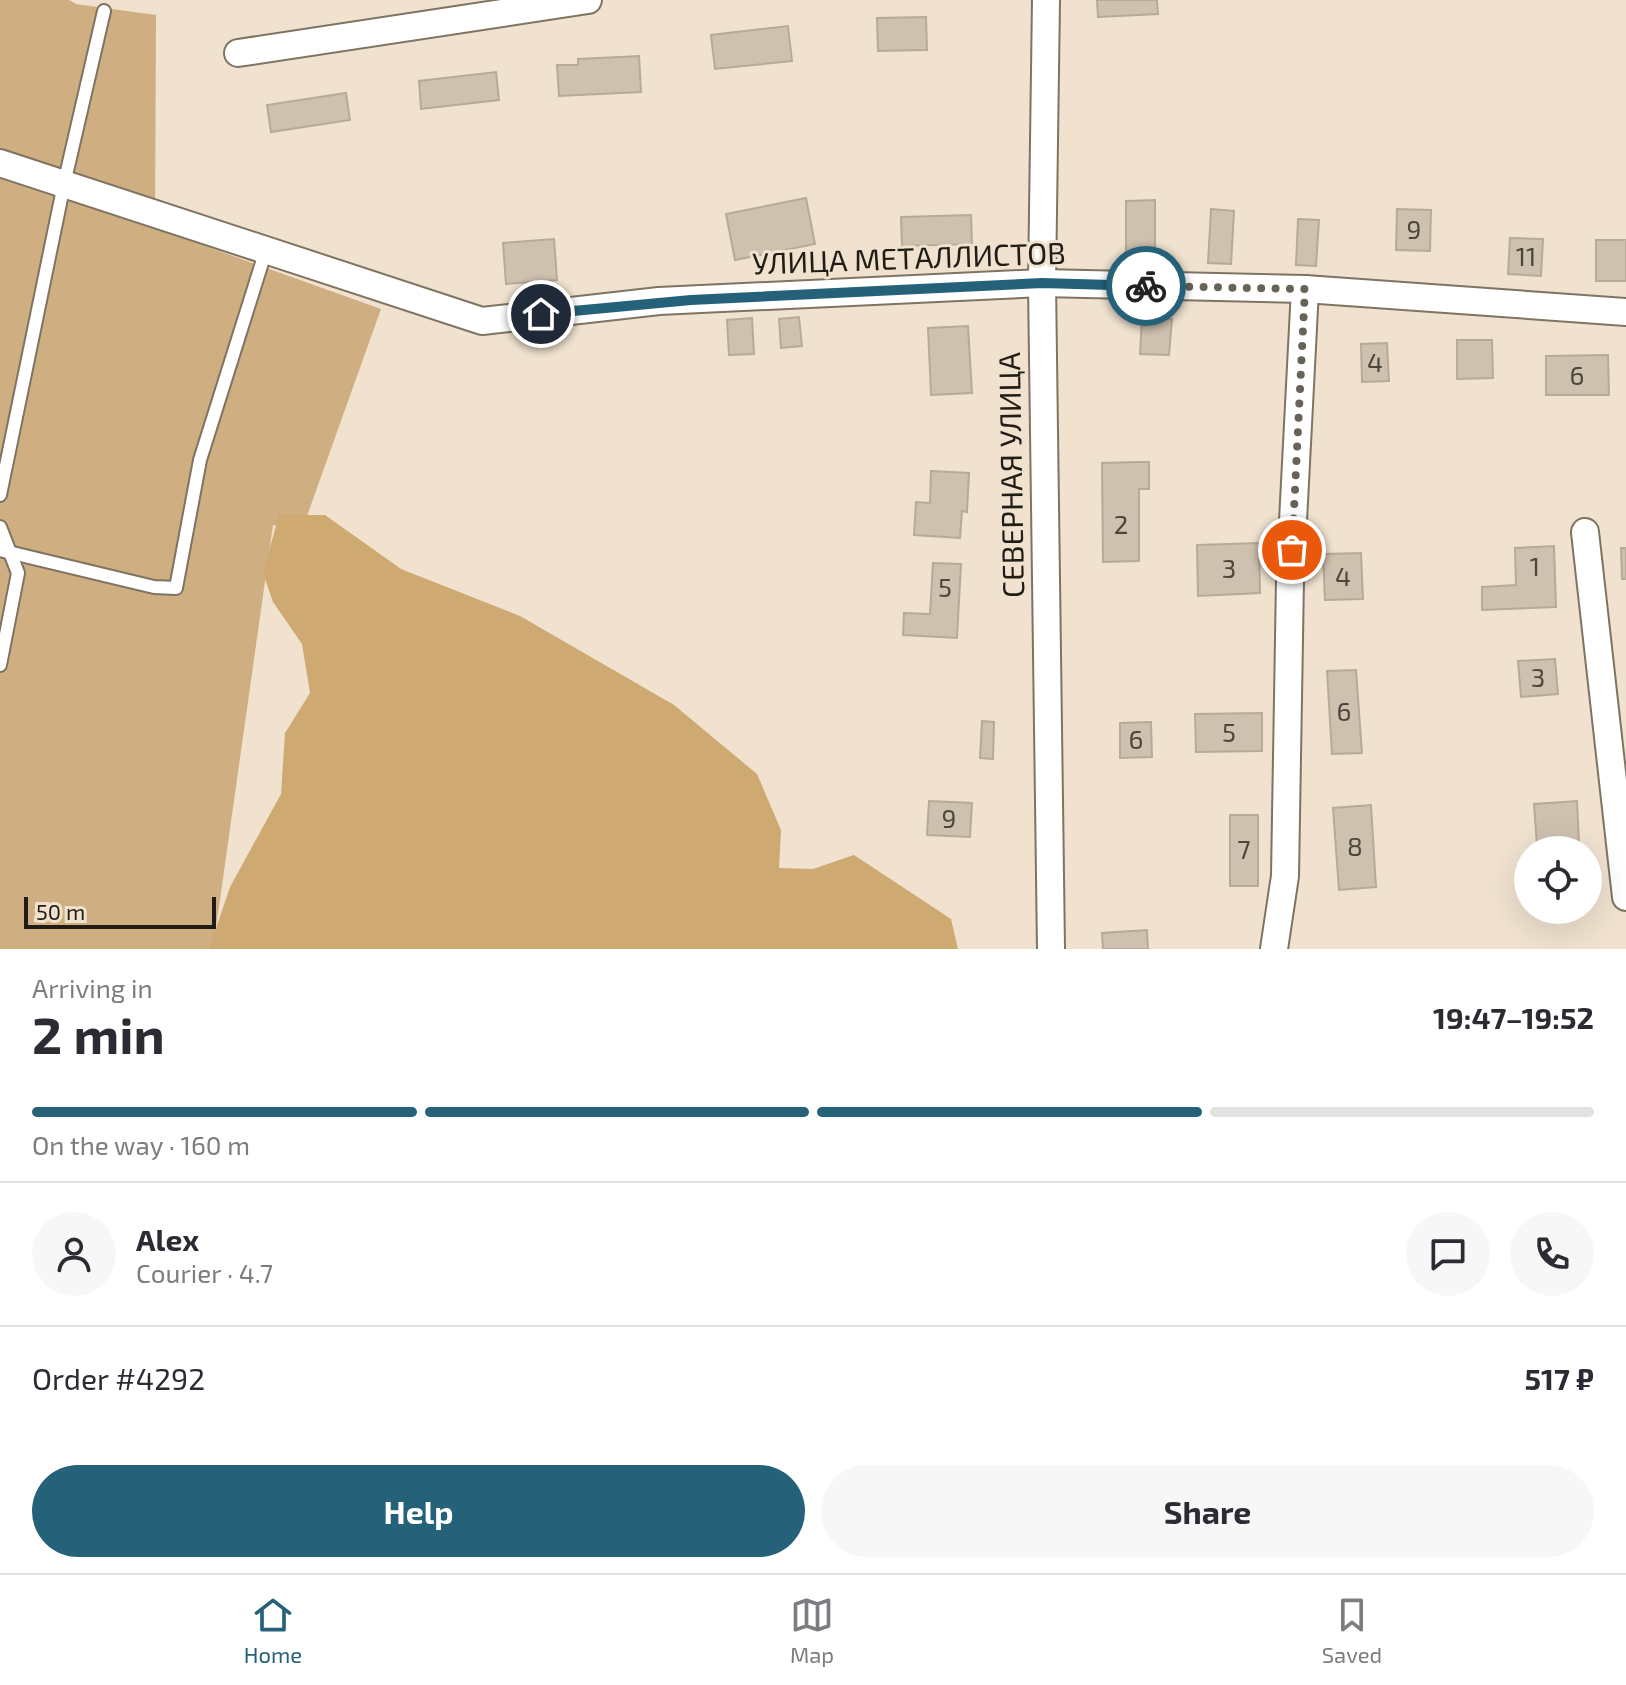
<!DOCTYPE html>
<html lang="en">
<head>
<meta charset="utf-8">
<style>
  body { margin:0; font-family:"Exo 2",sans-serif; background:#f7f7f7; color:#2b2b33; height:100vh; display:flex; flex-direction:column; font-size:30px; white-space:nowrap }
  * { box-sizing:border-box; margin:0 }
  p { font-size:26px; color:#7c7c81 }
  .icon { flex:none; width:44px; height:44px; fill:none; stroke:currentColor; stroke-width:2; stroke-linecap:round; stroke-linejoin:round }
  .map { position:relative; height:949px; overflow:hidden }
  .details { display:flex; flex-direction:column; background:#fff; flex:1 }
  .details>* { flex:none }
  .controls { position:absolute; left:1514px; top:836px; display:grid; gap:16px }
  .controls a { display:grid; place-items:center; width:88px; height:88px; border-radius:50%; background:#fff; box-shadow:0 8px 32px #0002; font-size:40px }
  .scale { position:absolute; left:24px; bottom:20px; width:192px; box-sizing:border-box; padding-left:8px; border:4px solid #211d16; border-top:0; font-size:22px; line-height:28px; white-space:nowrap; color:#211d16; -webkit-text-stroke:6px #f0e2cf; paint-order:stroke }
  .pin { position:absolute; display:grid; place-items:center; width:68px; height:68px; color:#fff; margin:-34px; border:4px solid #fff; border-radius:50%; box-shadow:0 2px 8px #0007 }
  .courier { position:absolute; display:grid; place-items:center; width:80px; height:80px; margin:-40px; border:6px solid #256279; border-radius:50%; background:#fff; color:#222; box-shadow:0 2px 10px #0007 }
  .summary em { font-style:normal; font-weight:700 }
  .summary div { display:flex; flex-direction:column-reverse }
  .summary { display:flex; align-items:center; justify-content:space-between; height:136px; padding:0 32px }
  h1 { font-size:52px; font-weight:700; line-height:60px }
  .bar { display:grid; grid-template-columns:repeat(4,1fr); gap:12px 8px; align-content:center; height:96px; padding:0 32px }
  .bar i { height:10px; border-radius:6px; background:#e1e1e2 }
  .bar .current { background:#256279 }
  .bar p { grid-column:span 4 }
  .line { display:flex; align-items:center; gap:20px; padding:0 32px; border-top:2px solid #e1e1e2 }
  .line div { flex:1 }
  .round { display:grid; place-items:center; flex:none; width:84px; height:84px; border-radius:42px; background:#f7f7f7 }
  .action { display:flex; gap:16px; margin-top:auto; padding:16px 32px }
  .action a { flex:1; height:92px; border-radius:48px; background:#256279; color:#fff; font-size:32px; font-weight:700; line-height:92px; text-align:center }
  .action a+a { background:#f7f7f7; color:#2b2b33 }
  .menu { display:flex; justify-content:space-around; align-items:center; height:112px; border-top:2px solid #e1e1e2; background:#fff; font-size:22px; color:#7c7c81 }
  .menu a { display:grid; justify-items:center; gap:4px }
  .menu .current { color:#256279 }
  .map>svg:first-child { display:block }
  .green { fill:#cfaf81 }
  .forest { fill:#cea972 }
  .building { fill:#cec1af; stroke:#b7aa98; stroke-width:2 }
  .lines { fill:none; stroke-linecap:round; stroke-linejoin:round }
  .service-casing { stroke:#7f7362; stroke-width:16 }
  .minor-casing { stroke:#7f7362; stroke-width:30 }
  .service { stroke:#fff; stroke-width:12 }
  .minor { stroke:#fff; stroke-width:26 }
  .done { stroke:#696257; stroke-width:8; stroke-dasharray:0 14.4 }
  .route { stroke:#256279; stroke-width:10 }
  .labels { text-anchor:middle; stroke-width:6; stroke-linejoin:round; paint-order:stroke }
  .number-label { font-size:26px; fill:#4c463c }
  .street-label { font-size:30px; fill:#211d16; stroke:#f0e2cf }
</style>
</head>
<body>
<div class="map">
<svg width="1626" height="949" viewBox="0 0 1626 949">
  <rect width="100%" height="100%" fill="#f0e2cf"/>
  <!-- green -->
  <path class="green" d="M0 0H69L76 4 156 15 155 228 381 309 302 530 273 525 213 949H0Z"/>
  <!-- forest -->
  <path class="forest" d="M279 515H325L401 569 520 616 674 705 757 774 781 830 779 868 813 869 854 855 951 919 958 949H209L230 887 281 794 285 733 310 693 302 644 273 602 263 573Z"/>
  <!-- building -->
  <g class="building">
    <path d="M1097 0H1157L1158 14 1098 17Z"/>
    <path d="M926 17 927 50 878 51 877 18Z"/>
    <path d="M788 26 792 61 715 69 711 35Z"/>
    <path d="M639 56 641 92 559 96 557 65H578V59Z"/>
    <path d="M496 72 499 100 421 109 419 81Z"/>
    <path d="M346 93 350 120 271 132 267 105Z"/>
    <path d="M806 198 815 244 735 260 726 214Z"/>
    <path d="M1155 200V259H1126V201Z"/>
    <path d="M1211 209 1234 211 1231 264 1208 263Z"/>
    <path d="M1397 209 1431 210 1430 251 1396 250Z"/>
    <path d="M971 215 972 244 902 246 901 217Z"/>
    <path d="M1298 219 1319 220 1316 266 1296 265Z"/>
    <path d="M1510 238 1543 239 1541 276 1508 274Z"/>
    <path d="M554 239 557 280 506 284 503 243Z"/>
    <rect x="1596" y="240" width="30" height="41"/>
    <path d="M799 317 802 346 781 348 779 319Z"/>
    <path d="M1142 317 1172 319 1169 355 1140 354Z"/>
    <path d="M752 318 754 354 729 355 727 320Z"/>
    <path d="M968 326 972 393 931 395 928 328Z"/>
    <path d="M1457 340H1492L1493 378 1457 379Z"/>
    <path d="M1387 343 1389 381 1362 382 1361 344Z"/>
    <path d="M1608 355 1609 395H1546V356Z"/>
    <path d="M1139 462H1149V489H1139V561L1103 562 1102 463Z"/>
    <path d="M931 471 969 473 967 512 962 511 960 538 914 535 916 502 930 503Z"/>
    <path d="M1259 543 1260 593 1198 596 1197 545Z"/>
    <path d="M1554 546 1556 607 1482 610V587L1516 585 1515 548Z"/>
    <path d="M1621 548H1626V579H1622Z"/>
    <path d="M1361 553 1363 599 1325 600 1323 554Z"/>
    <path d="M933 563 961 564 957 638 903 635 904 613 930 614Z"/>
    <path d="M1555 659 1558 694 1521 697 1518 661Z"/>
    <path d="M1356 670 1362 753 1332 754 1327 671Z"/>
    <path d="M1262 713V751L1196 752 1195 714Z"/>
    <path d="M982 721 994 722 993 759 980 758Z"/>
    <path d="M1151 722 1152 757 1120 758V723Z"/>
    <path d="M929 801 972 803 970 837 927 835Z"/>
    <path d="M1577 801 1579 844 1537 846 1534 804Z"/>
    <path d="M1371 805 1376 887 1339 890 1333 808Z"/>
    <rect x="1230" y="815" width="28" height="71"/>
    <path d="M1147 930 1148 949H1103L1102 933Z"/>
  </g>
  <g class="lines">
    <!-- service casing -->
    <g class="service-casing">
      <g id="service">
        <path d="M0 495 64 184 104 11"/>
        <path d="M0 527 18 573 0 665"/>
        <path d="M0 550 154 587 176 588 200 460 266 250"/>
      </g>
    </g>
    <!-- minor casing -->
    <g class="minor-casing">
      <g id="minor">
        <path d="M1046 0 1042 283 1051 949"/>
        <path d="M238 53 588 0"/>
        <path d="M0 163 482 321 659 301 1042 283 1305 289 1626 312"/>
        <path d="M1585 532 1626 897"/>
        <path d="M1274 949 1285 876 1290 579 1305 289"/>
      </g>
    </g>
    <!-- service -->
    <use href="#service" class="service"/>
    <!-- minor -->
    <use href="#minor" class="minor"/>
  </g>
  <g class="lines">
    <!-- done -->
    <path class="done" d="M1146 286 1305 289 1292 550"/>
    <!-- route -->
    <path class="route" d="M541 314 691 300 1042 283 1146 286"/>
  </g>
  <g class="labels">
    <!-- number labels -->
    <g class="number-label">
      <text x="1414" y="239">9</text>
      <text x="1526" y="266">11</text>
      <text x="1375" y="372">4</text>
      <text x="1577" y="385">6</text>
      <text x="1121" y="534">2</text>
      <text x="1535" y="576">1</text>
      <text x="1229" y="578">3</text>
      <text x="1343" y="586">4</text>
      <text x="945" y="597">5</text>
      <text x="1538" y="687">3</text>
      <text x="1344" y="721">6</text>
      <text x="1229" y="742">5</text>
      <text x="1136" y="749">6</text>
      <text x="949" y="828">9</text>
      <text x="1355" y="856">8</text>
      <text x="1244" y="859">7</text>
    </g>
    <!-- street labels -->
    <g class="street-label">
      <text transform="translate(909 259) rotate(-2)" y="10">УЛИЦА МЕТАЛЛИСТОВ</text>
      <text transform="translate(1012 475) rotate(-91)" y="10">СЕВЕРНАЯ УЛИЦА</text>
    </g>
  </g>
</svg>
<div class="controls">
<a><svg class="icon" aria-label="locate" viewBox="0 0 24 24"><circle cx="12" cy="12" r="6"/><path d="M12 2v4M12 18v4M2 12h4M18 12h4"/></svg></a>
</div>
<div class="scale">50 m</div>
<div class="pin" style="left:1292px;top:550px;background:#ea580c"><svg class="icon" aria-label="bag" viewBox="0 0 24 24"><path d="M5 8h14l-1 12H6zM9 8a3 3 0 0 1 6 0"/></svg></div>
<div class="pin" style="left:541px;top:314px;background:#1f2937"><svg class="icon" aria-label="home" viewBox="0 0 24 24"><path d="M3 11l9-7 9 7M6 9v11h12V9"/></svg></div>
<div class="courier" style="left:1146px;top:286px"><svg class="icon" aria-label="bike" viewBox="0 0 24 24"><circle cx="6" cy="16" r="4"/><circle cx="18" cy="16" r="4"/><path d="M6 16l4-8h5l3 8M10 8l3 8H6M13 5h3"/></svg></div>
</div>
<section class="details">
<div class="summary"><div><h1>2 min</h1><p>Arriving in</p></div><em>19:47–19:52</em></div>
<div class="bar"><i class="current"></i><i class="current"></i><i class="current"></i><i></i><p>On the way · 160 m</p></div>
<div class="line" style="height:144px"><a class="round"><svg class="icon" aria-label="person" viewBox="0 0 24 24"><circle cx="12" cy="8" r="4"/><path d="M4 21q1-7 8-7t8 7"/></svg></a><div><b>Alex</b><p>Courier · 4.7</p></div><a class="round"><svg class="icon" aria-label="chat" viewBox="0 0 24 24"><path d="M4 5h16v11H9l-5 4z"/></svg></a><a class="round"><svg class="icon" aria-label="phone" viewBox="0 0 24 24"><path d="M5 4h4l2 5-3 2q2 4 5 5l2-3 5 2v4C11 20 4 13 5 4z"/></svg></a></div>
<div class="line" style="height:104px"><div>Order #4292</div><b>517 ₽</b></div>
<div class="action"><a>Help</a><a>Share</a></div>
</section>
<nav class="menu">
<a class="current"><svg class="icon" aria-label="home" viewBox="0 0 24 24"><path d="M3 11l9-7 9 7M6 9v11h12V9"/></svg>Home</a>
<a><svg class="icon" aria-label="map" viewBox="0 0 24 24"><path d="M3 6l6-2 6 2 6-2v14l-6 2-6-2-6 2zM9 4v14M15 6v14"/></svg>Map</a>
<a><svg class="icon" aria-label="saved" viewBox="0 0 24 24"><path d="M7 4h10v16l-5-4-5 4z"/></svg>Saved</a>
</nav>
</body>
</html>
